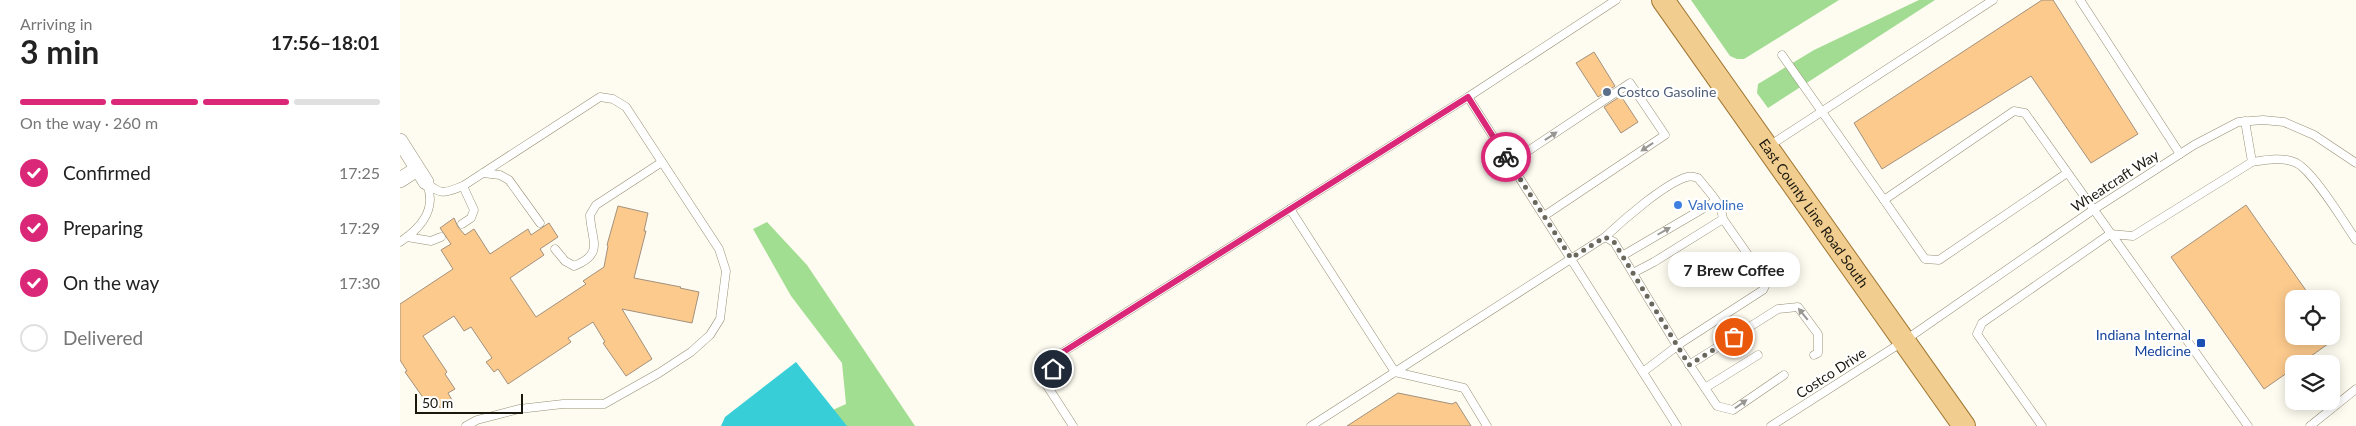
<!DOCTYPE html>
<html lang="en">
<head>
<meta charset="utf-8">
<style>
  body { margin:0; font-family:Lato,sans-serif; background:#f2f2f2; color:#222; height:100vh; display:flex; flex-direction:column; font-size:19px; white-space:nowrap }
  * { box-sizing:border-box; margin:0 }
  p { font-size:16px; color:#767676 }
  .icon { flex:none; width:28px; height:28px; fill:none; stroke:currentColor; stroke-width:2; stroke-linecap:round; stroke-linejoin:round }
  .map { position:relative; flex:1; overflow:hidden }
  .sheet { display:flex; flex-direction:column; background:#fff; width:400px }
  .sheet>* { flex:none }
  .fabs { position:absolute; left:1885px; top:290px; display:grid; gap:10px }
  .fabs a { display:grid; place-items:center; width:55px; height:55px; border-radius:10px; background:#fff; box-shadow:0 2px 12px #0003; font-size:25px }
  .scale { position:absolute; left:15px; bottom:12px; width:108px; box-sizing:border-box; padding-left:5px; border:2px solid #1a170d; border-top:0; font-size:14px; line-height:18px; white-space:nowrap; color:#1a170d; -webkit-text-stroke:4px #fff; paint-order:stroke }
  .pin { position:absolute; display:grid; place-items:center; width:42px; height:42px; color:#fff; margin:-21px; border:2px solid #fff; border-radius:50%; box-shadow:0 1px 5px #0007 }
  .courier { position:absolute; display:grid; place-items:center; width:50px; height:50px; margin:-25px; border:4px solid #db2777; border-radius:50%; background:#fff; color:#222; box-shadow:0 1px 6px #0007 }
  .bubble { position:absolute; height:35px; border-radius:15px; background:#fff; box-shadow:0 2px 12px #0003; font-size:16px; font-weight:700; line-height:35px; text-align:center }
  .summary em { font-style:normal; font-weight:700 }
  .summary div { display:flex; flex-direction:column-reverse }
  .summary { display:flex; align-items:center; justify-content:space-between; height:85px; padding:0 20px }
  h1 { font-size:32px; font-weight:700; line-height:38px }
  .bar { display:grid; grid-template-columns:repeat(4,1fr); gap:8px 5px; align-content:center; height:60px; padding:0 20px }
  .bar i { height:6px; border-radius:4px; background:#e0e0e0 }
  .bar .active { background:#db2777 }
  .bar p { grid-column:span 4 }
  ol { padding:0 20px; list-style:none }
  li { display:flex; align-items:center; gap:15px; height:55px }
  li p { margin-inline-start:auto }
  li .icon { padding:5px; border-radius:50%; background:#db2777; color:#fff; stroke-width:4 }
  li:last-child { color:#767676 }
  li i { width:28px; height:28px; border:2px solid #e0e0e0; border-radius:50% }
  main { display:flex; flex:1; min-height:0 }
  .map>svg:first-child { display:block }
  .green { fill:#a2dc92 }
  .forest { fill:#a2de91 }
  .water { fill:#38ced7 }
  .building { fill:#fcca8d; stroke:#a3917c }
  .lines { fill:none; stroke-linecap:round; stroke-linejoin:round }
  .service-casing { stroke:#968f75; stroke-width:9 }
  .minor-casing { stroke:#968f75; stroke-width:16 }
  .primary-casing { stroke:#a07732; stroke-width:24 }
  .service { stroke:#fff; stroke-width:8 }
  .minor { stroke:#fff; stroke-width:15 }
  .primary { stroke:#f1cd90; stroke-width:22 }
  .oneway { fill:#989792 }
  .done { stroke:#6a675c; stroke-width:5; stroke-dasharray:0 9 }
  .route { stroke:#db2777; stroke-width:6 }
  .service-dot { fill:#5c6f8a; stroke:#fff; stroke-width:2 }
  .shop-dot { fill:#3f7fe0; stroke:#fff; stroke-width:2 }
  .transit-dot { fill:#1a4fb4; stroke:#fff; stroke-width:2 }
  .labels { text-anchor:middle; stroke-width:4.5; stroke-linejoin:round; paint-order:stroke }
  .service-label { font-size:14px; fill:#4e5e75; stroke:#fff; text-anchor:start }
  .street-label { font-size:14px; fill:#1a170d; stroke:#fff }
  .shop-label { font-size:14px; fill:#366cbe; stroke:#fff; text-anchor:start }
  .transit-label { font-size:14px; fill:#164399; stroke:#fff; text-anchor:end }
</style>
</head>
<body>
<main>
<section class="sheet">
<div class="summary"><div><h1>3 min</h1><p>Arriving in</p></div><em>17:56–18:01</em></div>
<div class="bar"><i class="active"></i><i class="active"></i><i class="active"></i><i></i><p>On the way · 260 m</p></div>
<ol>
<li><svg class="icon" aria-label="check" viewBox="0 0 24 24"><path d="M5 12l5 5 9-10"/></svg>Confirmed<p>17:25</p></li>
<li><svg class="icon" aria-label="check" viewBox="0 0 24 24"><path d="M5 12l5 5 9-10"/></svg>Preparing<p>17:29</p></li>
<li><svg class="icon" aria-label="check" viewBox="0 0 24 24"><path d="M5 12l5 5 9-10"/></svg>On the way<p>17:30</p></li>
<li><i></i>Delivered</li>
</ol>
</section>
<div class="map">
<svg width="1956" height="426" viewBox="0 0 1956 426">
  <rect width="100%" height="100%" fill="#fefbf0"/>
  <!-- green -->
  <g class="green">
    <path d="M1291 0H1439L1344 59H1337L1330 56Z"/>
    <path d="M1519 0H1535L1368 108 1357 93 1358 84 1414 50Z"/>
  </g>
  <!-- forest -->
  <path class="forest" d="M367 222 407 265 515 426H397L446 404 442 363 391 296 353 229Z"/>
  <!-- water -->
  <path class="water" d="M396 362 447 426H321L325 417Z"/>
  <!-- building -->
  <g class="building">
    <path d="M1642 0H1653L1738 134 1691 163 1631 76 1482 169 1454 123Z"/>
    <path d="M1194 52 1215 86 1198 97 1176 63Z"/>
    <path d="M1221 96 1238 122 1221 133 1204 107Z"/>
    <path d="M1846 205 1912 299H1894V336H1939L1900 364H1894V368L1864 389 1771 257Z"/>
    <path d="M218 206 248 213 244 231H246L234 278 281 287 280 288 299 292 292 323 222 309 252 359 226 376 203 343 205 342 193 322 168 338 171 342 108 384 98 369 94 372 86 362 92 358 71 327 64 331 54 316 23 336 47 372 45 374 55 389 48 393 52 400 40 408 36 401 29 406 5 372 7 371 0 360V304L53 269 41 250 51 244 40 228 54 218 58 227 65 235 74 229 90 254 128 229 131 235 149 223 158 237 140 249 144 255 110 278 136 317 186 284 183 281 204 267 208 246 207 245Z"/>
    <path d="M998 393 1052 404 1056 402 1071 426H947Z"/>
  </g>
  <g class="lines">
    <!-- service casing -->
    <g class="service-casing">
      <g id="service">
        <path d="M1216 0 1068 97 1277 426"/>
        <path d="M1680 0 1780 154"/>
        <path d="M1382 55 1484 200"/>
        <path d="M1845 121 1852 162"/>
        <path d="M1369 146 1593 0"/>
        <path d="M1110 163 1230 83 1265 135 1144 216"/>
        <path d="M83 173 100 175 109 180 140 223"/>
        <path d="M1667 173 1539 260 1525 259 1484 200 1614 111 1625 113 1848 426"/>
        <path d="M26 182C41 196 45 193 63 186L200 97 213 99 226 107 319 249 326 271 320 319 310 335 291 352 259 373 204 404H163L119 409 77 420 66 426"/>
        <path d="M890 209 995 372 1205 237 1214 242 1277 346 1317 406 1333 410 1384 375"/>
        <path d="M62 224 71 218 74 210 63 186"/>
        <path d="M7 237 31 241 41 237"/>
        <path d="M1205 237C1222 221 1265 183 1287 177 1290 176 1295 177 1298 178 1308 191 1321 202 1323 219L1367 282 1363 290 1281 343 1243 372"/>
        <path d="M0 242C21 228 37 210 27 184"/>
        <path d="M155 249 165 261 174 266C205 254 191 240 190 215L196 205 262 162"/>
        <path d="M1222 256 1316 201"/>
        <path d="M1233 273 1254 262 1323 219"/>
        <path d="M1289 365 1378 309 1398 307 1418 334V353L1414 355"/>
        <path d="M1305 388 1358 355"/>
        <path d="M673 426 646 384 660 354 1068 97"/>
        <path d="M911 426 995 372 1064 388 1087 426"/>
        <path d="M1371 426 1504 341 1693 210 1794 145 1838 122 1863 120 1884 122 1914 135 1956 163"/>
        <path d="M1642 426 1577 334 1582 323 1710 234 1733 236 1852 162C1866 160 1881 157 1894 162 1911 167 1945 224 1956 240"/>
        <path d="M1910 426 1956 389"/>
      </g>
    </g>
    <!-- minor casing -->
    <g class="minor-casing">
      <g id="minor">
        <path d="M0 141 26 182"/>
        <path d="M0 180 17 169"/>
      </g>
    </g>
    <!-- primary casing -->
    <g class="primary-casing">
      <g id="primary">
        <path id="s1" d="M1263 0 1564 426"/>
      </g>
    </g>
    <!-- service -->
    <use href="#service" class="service"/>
    <!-- minor -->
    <use href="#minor" class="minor"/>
    <!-- primary -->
    <use href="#primary" class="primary"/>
  </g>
  <!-- one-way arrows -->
  <defs><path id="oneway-solid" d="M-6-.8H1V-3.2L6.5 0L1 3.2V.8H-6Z" transform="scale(1.25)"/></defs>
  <g class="oneway">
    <use href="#oneway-solid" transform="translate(1151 136) rotate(-34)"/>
    <use href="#oneway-solid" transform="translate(1247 147) rotate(146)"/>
    <use href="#oneway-solid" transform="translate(1264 231) rotate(-30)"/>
    <use href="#oneway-solid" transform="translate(1403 314) rotate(-129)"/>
    <use href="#oneway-solid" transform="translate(1341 404) rotate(-35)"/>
  </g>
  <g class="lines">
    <!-- done -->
    <path class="done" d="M1106 157 1171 258 1205 237 1214 242 1289 365 1334 337"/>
    <!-- route -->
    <path class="route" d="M653 369 660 354 1068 97 1106 157"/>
  </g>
  <!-- markers -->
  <circle class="service-dot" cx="1207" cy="92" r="5"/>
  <circle class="shop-dot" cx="1278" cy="205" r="5"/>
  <rect class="transit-dot" x="1796" y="338" width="10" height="10" rx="2.5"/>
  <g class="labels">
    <!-- service labels -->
    <g class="service-label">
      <text x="1217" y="97">Costco Gasoline</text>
    </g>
    <!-- street labels -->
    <g class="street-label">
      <text transform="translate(1715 181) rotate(-33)" y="5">Wheatcraft Way</text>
      <text dy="5" stroke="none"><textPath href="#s1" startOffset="261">East County Line Road South</textPath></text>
      <text transform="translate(1431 373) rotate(-33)" y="5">Costco Drive</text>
    </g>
    <!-- shop labels -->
    <g class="shop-label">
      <text x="1288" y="210">Valvoline</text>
    </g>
    <!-- transit labels -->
    <g class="transit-label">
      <text x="1791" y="340">Indiana Internal<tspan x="1791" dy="16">Medicine</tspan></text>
    </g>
  </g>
</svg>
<div class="fabs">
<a><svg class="icon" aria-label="locate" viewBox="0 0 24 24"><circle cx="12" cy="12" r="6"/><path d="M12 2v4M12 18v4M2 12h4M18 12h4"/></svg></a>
<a><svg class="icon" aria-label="layers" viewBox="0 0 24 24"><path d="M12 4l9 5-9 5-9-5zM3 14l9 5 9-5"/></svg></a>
</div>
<div class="scale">50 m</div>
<div class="pin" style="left:1334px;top:337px;background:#ea580c"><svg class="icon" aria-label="bag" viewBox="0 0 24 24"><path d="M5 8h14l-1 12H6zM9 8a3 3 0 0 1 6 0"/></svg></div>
<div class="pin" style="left:653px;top:369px;background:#1f2937"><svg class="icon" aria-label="home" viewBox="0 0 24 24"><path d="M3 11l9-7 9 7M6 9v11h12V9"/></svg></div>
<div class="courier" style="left:1106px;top:157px"><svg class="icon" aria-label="bike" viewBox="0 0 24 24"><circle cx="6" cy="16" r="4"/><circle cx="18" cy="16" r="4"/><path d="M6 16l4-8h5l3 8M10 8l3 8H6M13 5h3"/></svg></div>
<div class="bubble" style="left:1268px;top:252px;width:132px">7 Brew Coffee</div>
</div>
</main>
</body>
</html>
